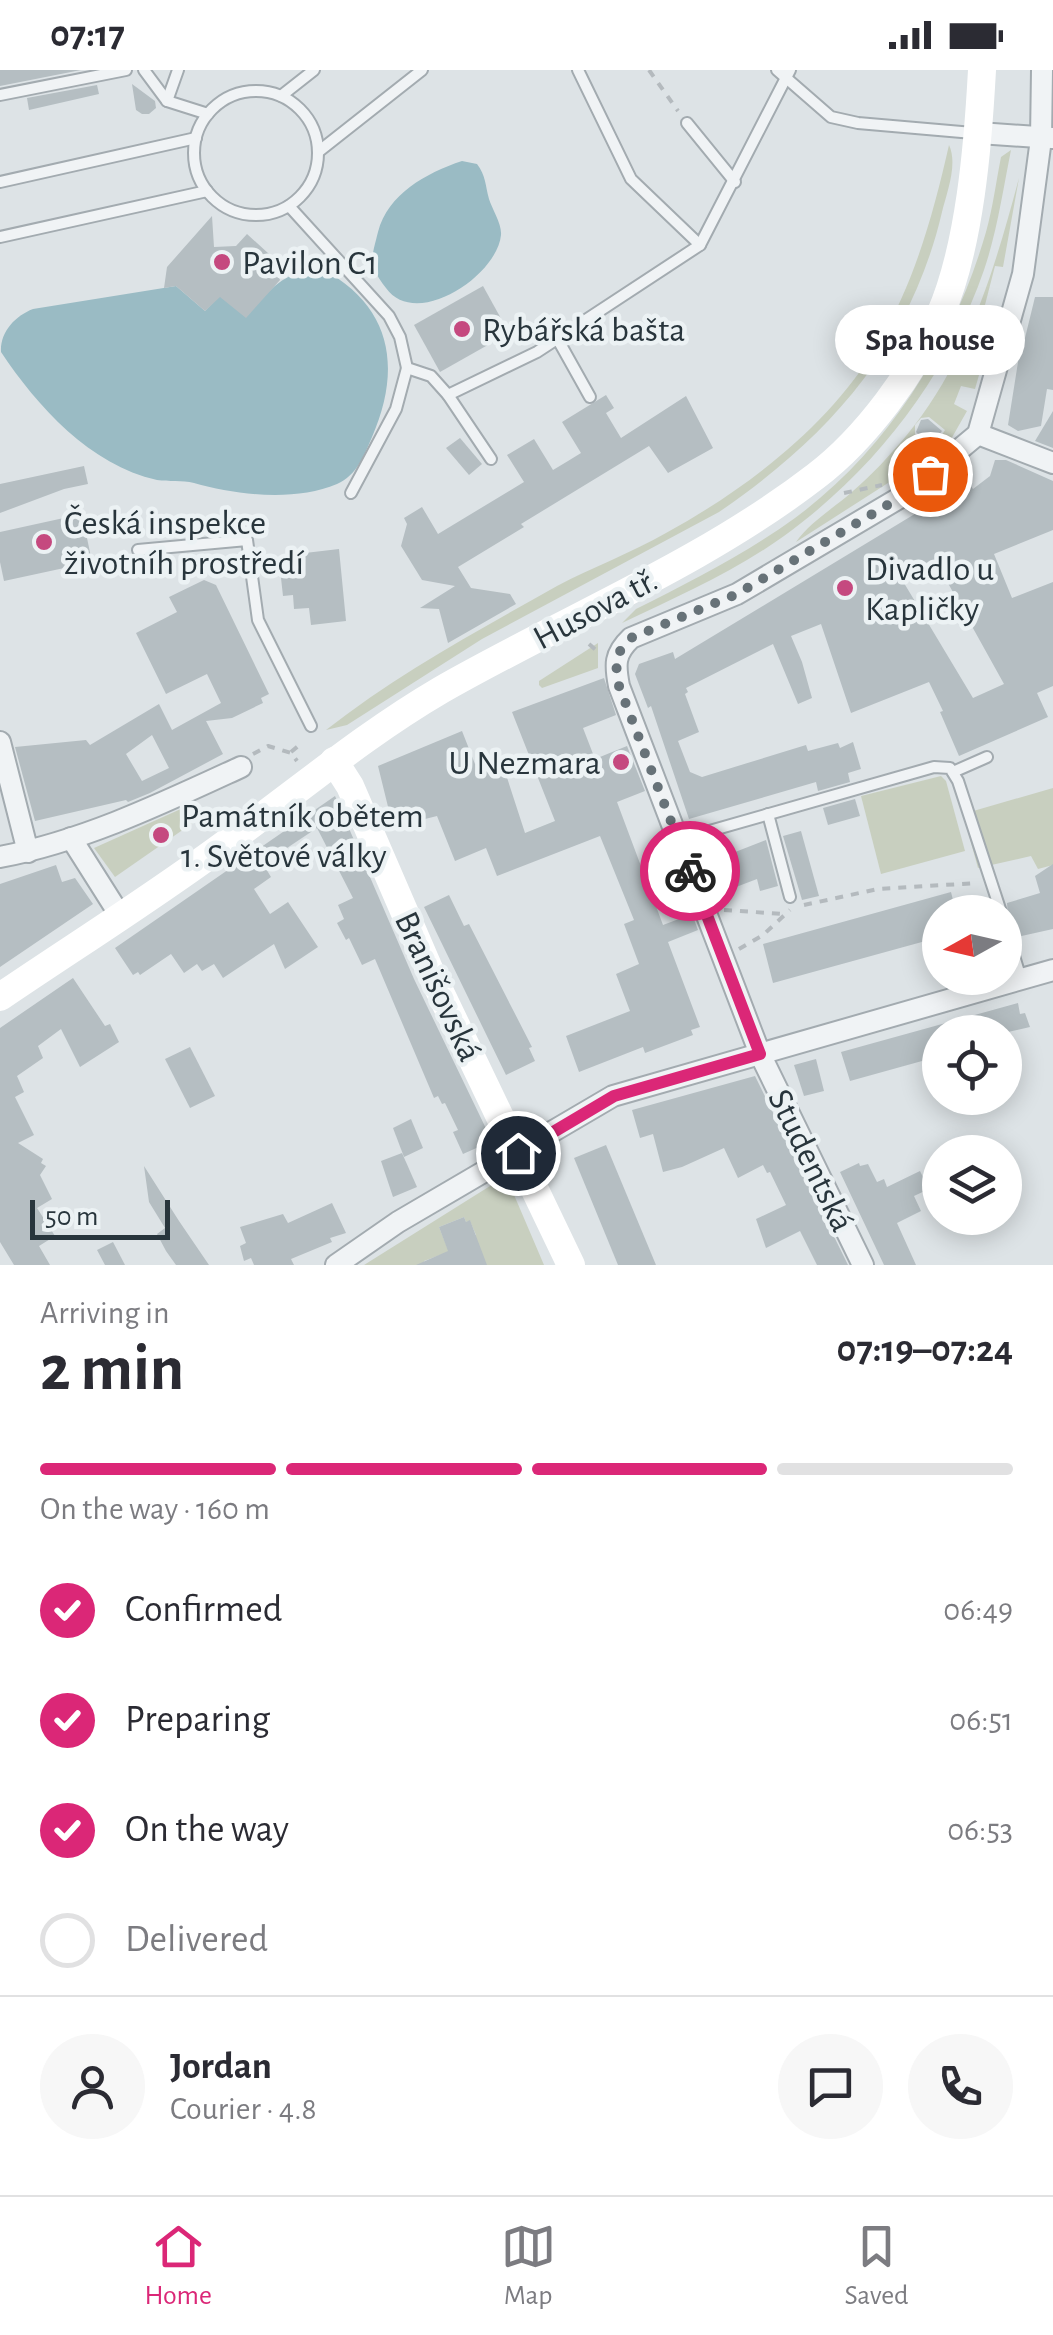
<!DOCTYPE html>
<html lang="en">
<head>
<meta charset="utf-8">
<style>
  body { margin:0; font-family:"Alegreya Sans",sans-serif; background:#f7f7f7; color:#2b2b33; height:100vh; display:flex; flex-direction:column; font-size:38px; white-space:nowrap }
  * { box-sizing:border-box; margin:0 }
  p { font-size:32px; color:#7c7c81 }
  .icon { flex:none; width:55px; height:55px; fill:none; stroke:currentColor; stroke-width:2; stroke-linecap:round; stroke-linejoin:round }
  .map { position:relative; height:1195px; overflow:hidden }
  .panel { display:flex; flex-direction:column; background:#fff; flex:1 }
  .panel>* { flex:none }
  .needle { width:65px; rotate:262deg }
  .tools { position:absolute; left:922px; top:825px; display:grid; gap:20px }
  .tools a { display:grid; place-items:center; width:100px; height:100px; border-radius:50%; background:#fff; box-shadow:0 5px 25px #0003; font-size:50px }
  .scale { position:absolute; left:30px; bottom:25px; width:140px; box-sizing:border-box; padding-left:10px; border:5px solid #28353c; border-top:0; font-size:28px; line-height:35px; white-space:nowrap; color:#28353c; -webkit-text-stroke:8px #ecf2f4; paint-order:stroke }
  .pin { position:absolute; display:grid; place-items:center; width:85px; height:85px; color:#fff; margin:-42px; border:5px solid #fff; border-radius:50%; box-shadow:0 2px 10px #0007 }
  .courier { position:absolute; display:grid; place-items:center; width:100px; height:100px; margin:-50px; border:8px solid #db2777; border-radius:50%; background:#fff; color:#222; box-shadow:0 2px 12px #0007 }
  .bubble { position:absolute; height:70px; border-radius:35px; background:#fff; box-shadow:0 5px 25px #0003; font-size:32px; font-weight:600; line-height:70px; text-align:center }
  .head em { font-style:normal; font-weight:600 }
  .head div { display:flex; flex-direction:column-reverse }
  .head { display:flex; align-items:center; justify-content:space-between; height:170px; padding:0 40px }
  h1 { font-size:65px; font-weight:600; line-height:75px }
  .bar { display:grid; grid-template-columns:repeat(4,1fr); gap:15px 10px; align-content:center; height:120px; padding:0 40px }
  .bar i { height:12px; border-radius:8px; background:#e1e1e2 }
  .bar .current { background:#db2777 }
  .bar p { grid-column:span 4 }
  .line { display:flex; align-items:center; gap:25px; padding:0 40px; border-top:2px solid #e1e1e2 }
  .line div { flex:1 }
  .round { display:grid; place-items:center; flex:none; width:105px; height:105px; border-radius:52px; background:#f7f7f7 }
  ol { padding:0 40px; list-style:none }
  li { display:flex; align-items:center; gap:30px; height:110px }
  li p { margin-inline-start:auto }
  li .icon { padding:10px; border-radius:50%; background:#db2777; color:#fff; stroke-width:4 }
  li:last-child { color:#7c7c81 }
  li i { width:55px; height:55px; border:5px solid #e1e1e2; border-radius:50% }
  .status { display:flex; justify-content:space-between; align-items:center; height:70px; padding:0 50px; background:#fff; direction:ltr }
  .status svg { height:28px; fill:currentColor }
  .tab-bar { display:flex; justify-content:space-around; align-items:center; height:140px; border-top:2px solid #e1e1e2; background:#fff; font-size:28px; color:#7c7c81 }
  .tab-bar a { display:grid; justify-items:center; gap:5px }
  .tab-bar .current { color:#db2777 }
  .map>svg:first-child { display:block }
  .green { fill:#c8cfbf; fill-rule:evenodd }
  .water { fill:#9abbc4 }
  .building { fill:#b5bec2; fill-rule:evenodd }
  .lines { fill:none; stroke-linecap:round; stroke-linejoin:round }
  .lane-casing { stroke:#a3abb0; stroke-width:14 }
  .street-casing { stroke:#a3abb0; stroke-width:24 }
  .path { stroke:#b4babe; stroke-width:4; stroke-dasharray:8 8; stroke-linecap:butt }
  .lane { stroke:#f0f3f5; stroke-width:10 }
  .street { stroke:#f0f3f5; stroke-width:20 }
  .secondary { stroke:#fff; stroke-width:28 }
  .done { stroke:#677278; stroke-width:10; stroke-dasharray:0 18 }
  .route { stroke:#db2777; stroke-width:12 }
  .poi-dot { fill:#c5497f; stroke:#ecf2f4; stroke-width:4 }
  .labels { text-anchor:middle; stroke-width:9; stroke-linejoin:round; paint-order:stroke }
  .poi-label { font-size:35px; fill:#28353c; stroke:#ecf2f4; text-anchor:start }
  .street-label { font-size:35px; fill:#28353c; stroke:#ecf2f4 }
</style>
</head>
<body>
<div class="status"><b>07:17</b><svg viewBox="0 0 49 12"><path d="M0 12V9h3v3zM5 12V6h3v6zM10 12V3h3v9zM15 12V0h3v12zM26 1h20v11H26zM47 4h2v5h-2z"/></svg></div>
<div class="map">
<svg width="1053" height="1195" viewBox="0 0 1053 1195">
  <rect width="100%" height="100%" fill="#dde3e6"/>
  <!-- green -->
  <g class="green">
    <path d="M949 75C958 94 947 122 942 142 911 275 829 367 719 442L482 569 347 655 326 660C397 604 479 560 557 516 593 497 631 483 666 463 748 418 830 355 878 274 915 211 933 145 949 75Z"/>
    <path d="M1011 80C1003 120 997 162 984 200 947 307 875 400 784 466 734 502 677 527 622 553L636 539C690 512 745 484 795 448 889 379 954 273 986 162 993 137 996 112 1001 87Z"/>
    <path d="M1019 108 1003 197 995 196 968 301 979 305 975 319 961 316 954 334 967 341 950 371 942 365 945 360 929 347 921 348 915 355V364L931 377 934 374 941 379 796 472C810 452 834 438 853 421 872 405 890 385 906 366 967 293 995 198 1019 108Z"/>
    <path d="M598 573V598L542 618 539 615V611Z"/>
    <path d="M941 706 946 711 965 781 881 804 861 726Z"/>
    <path d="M1053 718V795L1038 799 1031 786 978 798 963 744Z"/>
    <path d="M183 738H195L207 743 115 807 94 778Z"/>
    <path d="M506 1106 544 1195H487L440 1185 424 1191 425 1195H364ZM464 1147 466 1152 470 1151 476 1165 447 1177 439 1157Z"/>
  </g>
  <!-- water -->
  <g class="water">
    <path d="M462 91 477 94C486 106 485 114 489 129 492 139 502 154 501 165 497 206 416 260 386 218 368 194 371 190 378 162 388 124 426 103 462 91Z"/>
    <path d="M322 199C392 236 402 298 372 367 364 386 357 405 337 414 294 432 237 425 194 413 182 410 169 412 157 410 90 395 37 336 1 282 0 262 15 246 33 239L176 216 205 241 220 225 246 247C271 219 282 201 322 199Z"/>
  </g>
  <!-- building -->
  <g class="building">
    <path d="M0 0H81L0 16Z"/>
    <path d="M132 14 155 31 156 38 149 44H142L136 40Z"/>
    <path d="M97 15 99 24 29 40 27 28Z"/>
    <path d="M212 146 214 177 236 176 247 164 269 184 280 210 246 248 220 227 205 241 176 216 164 218 167 197Z"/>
    <path d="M483 216 509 263 440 302 414 255Z"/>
    <path d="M1035 227H1053V320L1047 319 1041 356 1018 361 1008 355 1022 267 1025 268Z"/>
    <path d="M606 325 614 338 606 343 621 368 686 326 713 378 668 403 649 376 521 454 524 457 458 497 471 518 510 524 516 534 448 573 439 539 420 538 455 516 422 510 401 476 407 454 404 448 422 437 438 464 524 412 507 385 534 369 553 400 568 391 581 383 562 352Z"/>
    <path d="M1053 341V378L1035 371Z"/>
    <path d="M928 349 942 361 930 375 916 362 921 350Z"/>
    <path d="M460 368 482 394 469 405 446 378Z"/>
    <path d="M995 390H1006L1053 411V460L994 484 1012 528 1053 512V616L1037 623 1048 647 959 686 940 642 943 641 929 612 851 643 821 554 791 566 802 592 812 628 798 634 773 574 686 618 688 622 685 624 699 662 678 671 690 702 702 707 806 675 808 681 838 673 840 678 853 672 861 699 848 703 850 712 818 721 816 712 689 749 651 636 648 638 635 604 639 594 673 582 675 589 928 436 964 407 973 419 990 406ZM926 492 931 502 939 497 1004 614 973 628 901 508Z"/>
    <path d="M84 396 88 414 64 419 0 443V414Z"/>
    <path d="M82 444 92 492 4 511 0 492V462Z"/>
    <path d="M339 479 346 551 311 555 309 538 294 539 293 525 283 526 280 499 290 498 288 485Z"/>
    <path d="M204 510 216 515 269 624 261 628 263 633 232 648 206 651 223 684 150 723 128 732 126 730 35 751 15 677 86 670 90 675 159 634 172 660 221 633 207 604 166 624 136 563 177 542 169 527ZM152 665 169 698 142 711 126 684Z"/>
    <path d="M604 608 616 645 583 658 595 689 627 676 645 721 617 732 663 855 692 844 698 860 668 872 700 957 691 960 693 965 645 983 643 977 579 1002 566 966 630 941 616 904 639 894 624 854 634 850 600 766 497 806 486 778 455 791 437 746 393 757 378 696 462 661 475 694 500 686 525 763 555 751 512 642Z"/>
    <path d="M335 726 414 909 492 1071 463 1084 453 1062 458 1060 445 1033 442 1034 438 1026 434 1028 375 889 362 895 349 868 346 870 337 853 344 849 338 835 353 828 317 758 263 794 271 807 254 819 270 844 288 832 318 877 285 899 274 874 223 908 214 894 202 901 197 894 184 903 171 884 140 905 138 902 133 905 115 878Z"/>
    <path d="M855 729 860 746 828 755 823 738Z"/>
    <path d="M801 761 819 826 802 830 783 766Z"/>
    <path d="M766 770 778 816 760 821 757 809 723 822 717 805 712 807 707 793Z"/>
    <path d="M1053 794V859L1017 867 1008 847 1007 833 1040 823 1035 806Z"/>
    <path d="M56 795 62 812 75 808 93 834 0 897V814Z"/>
    <path d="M951 822 956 842H940V867L773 913 763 874Z"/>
    <path d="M449 825 464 856 469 854 532 977 529 978 535 991 506 1005 424 837Z"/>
    <path d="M73 908 105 956 110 954 119 972 80 997 61 959 38 976 43 988 17 1006 24 1022 15 1027 34 1065 18 1073 43 1089 41 1093 46 1096 40 1105 52 1129 37 1138 55 1166 39 1176 50 1195H14L0 1172V958Z"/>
    <path d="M1018 933 1020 944 1025 943 1030 957 1008 962H940V986L850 1011 841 982Z"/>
    <path d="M190 977 215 1026 190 1038 165 989Z"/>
    <path d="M816 989 824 1021 804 1026 794 995Z"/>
    <path d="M755 1006 848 1195H817L800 1161 766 1178 756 1149 786 1135 770 1102 767 1103 763 1095 738 1108 724 1078 682 1097 663 1102 653 1064 640 1068 632 1040Z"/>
    <path d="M411 1049 423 1078 404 1087 393 1058Z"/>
    <path d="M606 1075 656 1195H618L574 1088Z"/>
    <path d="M402 1083 417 1117 393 1127 381 1091Z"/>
    <path d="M859 1093 860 1096 868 1094 877 1112 884 1109 887 1117 920 1101 929 1119 914 1126 921 1141 897 1153 916 1195H884L840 1102Z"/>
    <path d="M144 1096 179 1151 209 1195H176L166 1181 157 1164 165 1158 149 1132Z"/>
    <path d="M332 1133 346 1163 330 1168 332 1172 291 1189 294 1195H254L251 1188 244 1191 240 1176 246 1173 240 1157 283 1144 288 1153Z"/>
    <path d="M464 1147 466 1152 470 1150 487 1195H416L448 1181 439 1157Z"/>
    <path d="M113 1172 125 1195H105L97 1180Z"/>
  </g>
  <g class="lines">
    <!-- lane casing -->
    <g class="lane-casing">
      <g id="lane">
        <path d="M144 0 167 31 208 44"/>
        <path d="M578 0 631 109 700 175"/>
        <path d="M777 0 831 47 858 53 973 63"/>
        <circle cx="256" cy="83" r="62"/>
        <path d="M0 25 126 0"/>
        <path d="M281 26 314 0"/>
        <path d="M167 31 178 0"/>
        <path d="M687 53 735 112"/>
        <path d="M318 82 422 0"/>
        <path d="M0 112 196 68"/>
        <path d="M289 136 389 246 400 267 407 298 431 306 448 325 537 282 700 175 790 0"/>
        <path d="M0 167 207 121"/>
        <path d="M557 268 590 327"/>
        <path d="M448 325 491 389"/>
        <path d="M351 423 396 339 407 298"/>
        <path d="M138 480 247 470 258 550 311 656"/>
        <path d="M953 702 987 687"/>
        <path d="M768 744 790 827"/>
        <path d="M678 770 934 697 950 698 958 711 1001 842"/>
        <path d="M1005 856 1021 909"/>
      </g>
    </g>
    <!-- street casing -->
    <g class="street-casing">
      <g id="street">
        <path d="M979 63 1052 68"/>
        <path d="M978 364 1053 393"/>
        <path d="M0 672 28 782"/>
        <path d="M71 768 121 847"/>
        <path d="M0 787C84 771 163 733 241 697"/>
        <path d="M336 1195 398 1152 613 1026 1053 900"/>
        <path d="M863 1195 760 984 619 616C615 595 614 584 631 568L737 524 906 424 978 364 1023 204 1041 69 1042 0"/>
      </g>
    </g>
    <!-- path -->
    <g class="path">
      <path d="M649 0 678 41"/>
      <path d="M844 423 882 415"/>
      <path d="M589 574 598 582"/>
      <path d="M291 682 303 672"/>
      <path d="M253 684 268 676 291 683 297 691"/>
      <path d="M804 835 878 819 977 813"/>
      <path d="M724 840 784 844"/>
      <path d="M739 879 763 865 790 840"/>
    </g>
    <!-- lane -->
    <use href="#lane" class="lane"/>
    <!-- street -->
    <use href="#street" class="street"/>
    <!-- secondary -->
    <g class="secondary">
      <path d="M334 691 350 716 430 901 571 1195"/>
      <path d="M0 927C75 876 152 828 225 774 297 722 364 665 441 620 565 549 702 494 816 406 866 368 914 302 940 245 970 177 978 74 982 0"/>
    </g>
  </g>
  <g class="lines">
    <!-- done -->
    <path class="done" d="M690 801 619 616C615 595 614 583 631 568L737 524 906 424 930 404"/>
    <!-- route -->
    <path class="route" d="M518 1083 614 1026 760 984 690 801"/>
  </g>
  <!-- markers -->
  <g class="poi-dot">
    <circle cx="222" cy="192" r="10"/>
    <circle cx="462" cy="259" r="10"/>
    <circle cx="44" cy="472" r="10"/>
    <circle cx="845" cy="518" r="10"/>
    <circle cx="621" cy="692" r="10"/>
    <circle cx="161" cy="765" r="10"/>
  </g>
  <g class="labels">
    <!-- poi labels -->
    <g class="poi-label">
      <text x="242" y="204">Pavilon C1</text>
      <text x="482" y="271">Rybářská bašta</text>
      <text x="64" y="464">Česká inspekce<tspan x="64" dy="40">životníh prostředí</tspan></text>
      <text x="865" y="510">Divadlo u<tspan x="865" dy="40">Kapličky</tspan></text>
      <text x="601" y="704" text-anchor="end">U Nezmara</text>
      <text x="181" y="757">Památník obětem<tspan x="181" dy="40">1. Světové války</tspan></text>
    </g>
    <!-- street labels -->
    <g class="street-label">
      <text transform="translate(595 538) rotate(-28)" y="12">Husova tř.</text>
      <text transform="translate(439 916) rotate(65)" y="12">Branišovská</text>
      <text transform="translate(812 1090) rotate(64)" y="12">Studentská</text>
    </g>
  </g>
</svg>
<div class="tools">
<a><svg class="needle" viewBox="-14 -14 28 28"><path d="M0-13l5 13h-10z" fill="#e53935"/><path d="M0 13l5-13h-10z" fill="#7c7c81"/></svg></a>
<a><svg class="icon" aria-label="locate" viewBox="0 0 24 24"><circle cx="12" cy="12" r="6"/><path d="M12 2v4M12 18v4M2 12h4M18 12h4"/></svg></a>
<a><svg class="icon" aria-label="layers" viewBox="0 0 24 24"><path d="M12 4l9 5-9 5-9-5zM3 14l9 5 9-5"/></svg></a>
</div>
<div class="scale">50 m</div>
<div class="pin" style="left:930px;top:404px;background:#ea580c"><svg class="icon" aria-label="bag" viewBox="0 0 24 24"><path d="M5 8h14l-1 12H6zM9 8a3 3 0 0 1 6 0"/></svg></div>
<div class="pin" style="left:518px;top:1083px;background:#1f2937"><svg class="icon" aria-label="home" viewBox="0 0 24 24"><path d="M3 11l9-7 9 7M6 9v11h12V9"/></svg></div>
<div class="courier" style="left:690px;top:801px"><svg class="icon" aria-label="bike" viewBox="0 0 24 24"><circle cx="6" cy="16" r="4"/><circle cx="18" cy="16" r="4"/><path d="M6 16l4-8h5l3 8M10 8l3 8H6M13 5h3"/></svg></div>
<div class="bubble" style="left:835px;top:235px;width:190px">Spa house</div>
</div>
<section class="panel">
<div class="head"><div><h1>2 min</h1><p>Arriving in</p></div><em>07:19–07:24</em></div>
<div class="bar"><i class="current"></i><i class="current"></i><i class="current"></i><i></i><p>On the way · 160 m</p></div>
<ol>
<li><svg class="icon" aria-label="check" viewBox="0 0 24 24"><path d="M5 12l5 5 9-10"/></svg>Confirmed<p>06:49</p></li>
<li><svg class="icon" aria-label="check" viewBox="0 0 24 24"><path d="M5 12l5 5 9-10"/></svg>Preparing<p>06:51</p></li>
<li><svg class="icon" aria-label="check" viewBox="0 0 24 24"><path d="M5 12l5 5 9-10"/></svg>On the way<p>06:53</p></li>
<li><i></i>Delivered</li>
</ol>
<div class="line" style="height:180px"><a class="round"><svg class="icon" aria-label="person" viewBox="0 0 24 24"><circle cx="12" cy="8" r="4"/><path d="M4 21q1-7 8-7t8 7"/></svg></a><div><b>Jordan</b><p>Courier · 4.8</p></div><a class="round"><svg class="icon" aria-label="chat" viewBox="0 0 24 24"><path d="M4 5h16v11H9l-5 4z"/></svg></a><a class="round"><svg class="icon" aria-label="phone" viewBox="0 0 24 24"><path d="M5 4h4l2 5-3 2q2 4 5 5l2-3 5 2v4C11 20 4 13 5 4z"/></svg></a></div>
</section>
<nav class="tab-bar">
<a class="current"><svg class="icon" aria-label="home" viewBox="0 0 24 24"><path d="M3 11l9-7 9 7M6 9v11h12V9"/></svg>Home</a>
<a><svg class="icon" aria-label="map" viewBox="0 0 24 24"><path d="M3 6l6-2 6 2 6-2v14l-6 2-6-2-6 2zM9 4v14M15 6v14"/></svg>Map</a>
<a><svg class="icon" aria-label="saved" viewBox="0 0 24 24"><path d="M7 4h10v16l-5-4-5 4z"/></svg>Saved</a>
</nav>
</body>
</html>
